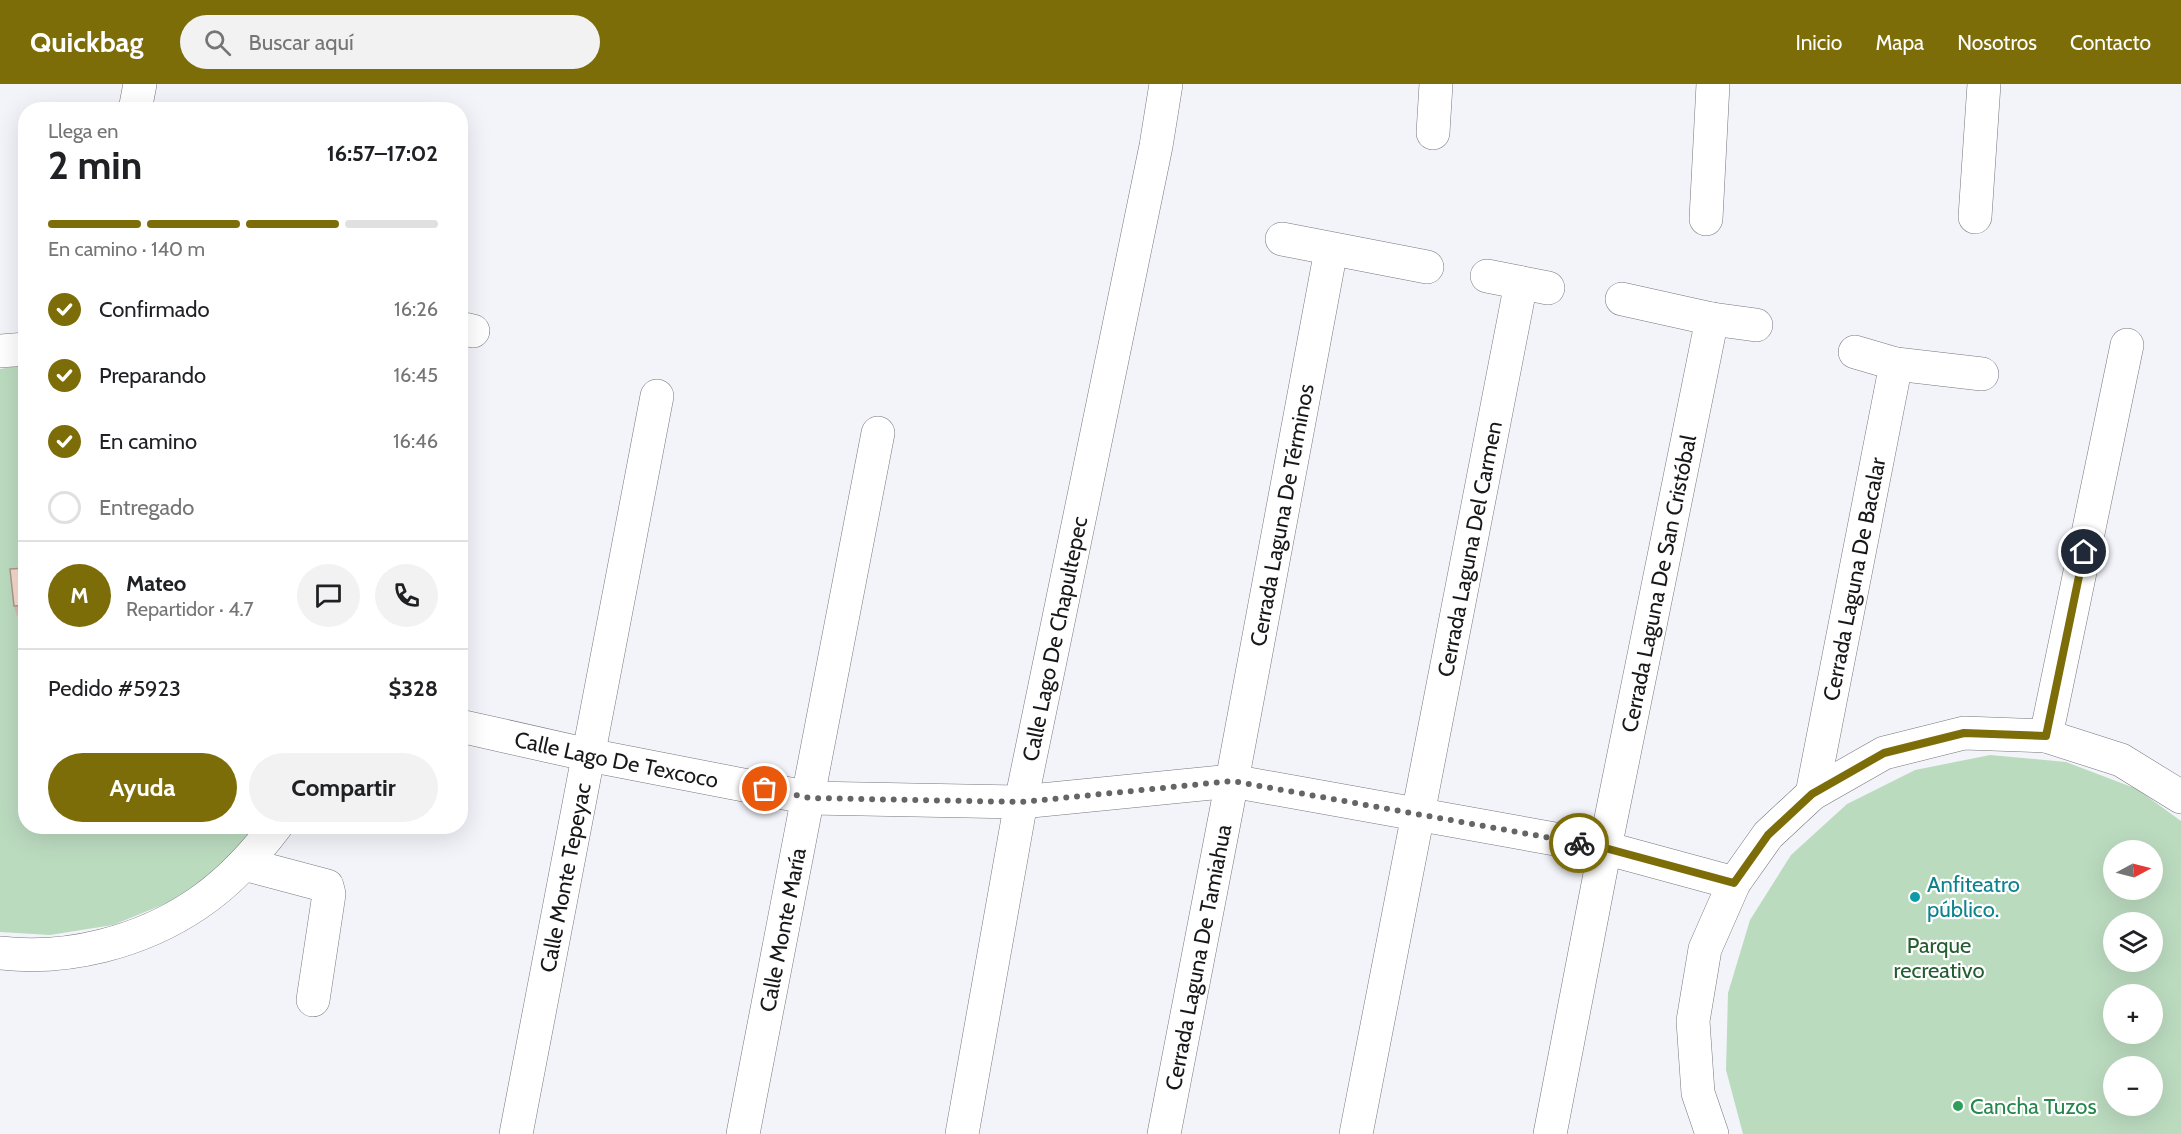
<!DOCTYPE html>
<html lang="es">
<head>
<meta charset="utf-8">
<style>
  body { margin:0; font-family:Cabin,sans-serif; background:#f2f2f2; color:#202124; height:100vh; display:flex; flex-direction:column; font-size:22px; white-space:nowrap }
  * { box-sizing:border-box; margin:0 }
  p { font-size:20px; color:#757577 }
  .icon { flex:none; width:33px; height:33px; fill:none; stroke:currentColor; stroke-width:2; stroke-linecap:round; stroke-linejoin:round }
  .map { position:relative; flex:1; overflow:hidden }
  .side { position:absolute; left:18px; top:18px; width:450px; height:732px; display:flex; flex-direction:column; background:#fff; border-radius:24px; box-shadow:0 6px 24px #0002 }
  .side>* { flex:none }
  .needle { width:39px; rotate:83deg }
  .controls { position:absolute; left:2103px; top:756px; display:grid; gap:12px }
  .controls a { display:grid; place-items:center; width:60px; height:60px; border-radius:50%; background:#fff; box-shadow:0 6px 24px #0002; font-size:30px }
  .pin { position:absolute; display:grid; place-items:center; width:51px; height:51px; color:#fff; margin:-26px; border:3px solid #fff; border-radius:50%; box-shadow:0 2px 6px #0007 }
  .courier { position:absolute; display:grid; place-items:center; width:60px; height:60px; margin:-30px; border:4px solid #7d6d09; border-radius:50%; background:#fff; color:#222; box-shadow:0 2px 8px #0007 }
  .overview em { font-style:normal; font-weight:700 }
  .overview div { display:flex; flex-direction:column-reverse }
  .overview { display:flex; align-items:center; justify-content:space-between; height:102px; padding:0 30px }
  h1 { font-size:39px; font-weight:700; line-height:45px }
  .bar { display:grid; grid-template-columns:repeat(4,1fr); gap:9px 6px; align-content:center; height:72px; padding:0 30px }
  .bar i { height:8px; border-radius:4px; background:#e0e0e0 }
  .bar .current { background:#7d6d09 }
  .bar p { grid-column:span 4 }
  .line { display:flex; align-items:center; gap:15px; padding:0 30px; border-top:2px solid #e0e0e0 }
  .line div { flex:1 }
  .round { display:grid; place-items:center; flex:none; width:63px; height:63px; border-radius:32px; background:#f2f2f2 }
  ol { padding:0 30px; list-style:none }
  li { display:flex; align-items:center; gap:18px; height:66px }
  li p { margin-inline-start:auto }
  li .icon { padding:6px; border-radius:50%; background:#7d6d09; color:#fff; stroke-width:4 }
  li:last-child { color:#757577 }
  li i { width:33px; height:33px; border:3px solid #e0e0e0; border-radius:50% }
  .button { display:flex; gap:12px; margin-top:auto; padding:12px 30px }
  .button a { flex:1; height:69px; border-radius:36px; background:#7d6d09; color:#fff; font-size:24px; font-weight:700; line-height:69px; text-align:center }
  .button a+a { background:#f2f2f2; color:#202124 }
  header { display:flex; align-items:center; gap:36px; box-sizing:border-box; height:84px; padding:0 30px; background:#7d6d09; color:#fff }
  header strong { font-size:28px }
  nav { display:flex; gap:33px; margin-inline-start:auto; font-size:21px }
  .search { width:420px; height:54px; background:#f2f2f2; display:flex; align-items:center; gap:15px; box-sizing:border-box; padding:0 21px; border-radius:33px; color:#757577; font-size:22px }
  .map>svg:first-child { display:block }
  .green { fill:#bbdbbf; fill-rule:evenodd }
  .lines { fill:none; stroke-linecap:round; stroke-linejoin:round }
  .minor-casing { stroke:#76777c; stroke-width:34 }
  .minor { stroke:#fff; stroke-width:33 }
  .wall { fill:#d5bbaf }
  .building { fill:#f8d9cb; stroke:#ae988e; stroke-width:1.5 }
  .done { stroke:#656568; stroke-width:6; stroke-dasharray:0 10.8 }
  .route { stroke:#7d6d09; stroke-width:8 }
  .culture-dot { fill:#0f9aa8; stroke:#fff; stroke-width:2 }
  .leisure-dot { fill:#2e9e5b; stroke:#fff; stroke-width:2 }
  .labels { text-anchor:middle; stroke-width:4.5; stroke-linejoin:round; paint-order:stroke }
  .street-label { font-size:22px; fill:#18181a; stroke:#fff }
  .culture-label { font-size:22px; fill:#0d838f; stroke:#fff; text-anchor:start }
  .park-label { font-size:22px; fill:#235e30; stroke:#fff }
  .leisure-label { font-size:22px; fill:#27864d; stroke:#fff; text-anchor:start }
</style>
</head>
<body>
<header>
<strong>Quickbag</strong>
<div class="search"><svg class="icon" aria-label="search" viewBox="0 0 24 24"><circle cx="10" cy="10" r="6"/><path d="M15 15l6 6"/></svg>Buscar aquí</div>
<nav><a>Inicio</a><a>Mapa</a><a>Nosotros</a><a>Contacto</a></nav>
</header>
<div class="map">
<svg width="2181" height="1050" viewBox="0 0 2181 1050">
  <rect width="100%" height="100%" fill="#f3f4fa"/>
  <!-- green -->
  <g class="green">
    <path d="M24 281H26V742L259 743 224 781 172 817 113 841 50 851 0 848V285Z"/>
    <path d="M1990 671 2066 678 2137 705 2181 737V1050H1743L1726 986 1728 909 1750 836 1791 771 1847 720 1915 686ZM2114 766H2152V806H2114ZM2114 838H2152V878H2114ZM2114 910H2152V950H2114ZM2114 982H2152V1022H2114Z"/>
  </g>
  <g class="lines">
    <!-- minor casing -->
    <g class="minor-casing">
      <g id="minor">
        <path d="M135 26 140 0"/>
        <path d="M1433 49 1436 0"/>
        <path d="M1975 133 1984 0"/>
        <path d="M1706 135 1713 0"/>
        <path d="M1282 155 1427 183"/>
        <path d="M1487 192 1548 204"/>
        <path d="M1622 215 1712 235 1756 241"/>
        <path d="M460 244 473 247"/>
        <path d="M0 267 26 265"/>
        <path d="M1855 268 1896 280 1982 290"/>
        <path id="s1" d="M460 642 589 671 810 714 1021 718 1232 697 1605 764 1734 799"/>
        <path d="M2046 652 2127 261"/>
        <path id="s2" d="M1812 710 1896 280"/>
        <path d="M244 780 327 802 329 810 313 916"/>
        <path d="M0 869C67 877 141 858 197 820 227 800 254 771 276 742"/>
        <path id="s3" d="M516 1050 657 312"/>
        <path id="s4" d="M743 1050 878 349"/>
        <path id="s5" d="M962 1050 1021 718 1156 62 1166 0"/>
        <path id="s6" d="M1164 1050 1232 697 1331 166"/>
        <path id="s7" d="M1356 1050 1521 199"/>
        <path id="s8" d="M1550 1050 1605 764 1712 235"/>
        <path d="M1712 1050 1698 1009 1693 937 1705 865 1734 799 1768 751 1812 710 1884 669 1964 649 2046 652 2121 676 2181 713"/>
      </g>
    </g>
    <!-- minor -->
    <use href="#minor" class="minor"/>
  </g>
  <!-- wall -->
  <path class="wall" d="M26 484V531L17 532 14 522Z"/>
  <!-- building -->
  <path class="building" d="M26 484V521L14 522 10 485Z"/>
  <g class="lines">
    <!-- done -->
    <path class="done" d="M765 705 810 714 1022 718 1232 697 1579 759"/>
    <!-- route -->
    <path class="route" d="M1579 759 1605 764 1734 799 1768 751 1812 710 1884 669 1964 649 2046 652 2084 468"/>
  </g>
  <!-- markers -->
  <circle class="culture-dot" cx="1915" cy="813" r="6"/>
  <circle class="leisure-dot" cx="1958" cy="1022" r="6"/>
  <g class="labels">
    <!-- street labels -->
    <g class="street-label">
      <text dy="8" stroke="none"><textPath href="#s6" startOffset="630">Cerrada Laguna De Términos</textPath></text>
      <text dy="8" stroke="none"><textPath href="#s7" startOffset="596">Cerrada Laguna Del Carmen</textPath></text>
      <text dy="8" stroke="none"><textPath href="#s2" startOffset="219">Cerrada Laguna De Bacalar</textPath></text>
      <text dy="8" stroke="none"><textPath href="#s8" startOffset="561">Cerrada Laguna De San Cristóbal</textPath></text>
      <text dy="8" stroke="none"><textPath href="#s5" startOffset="504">Calle Lago De Chapultepec</textPath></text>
      <text dy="8" stroke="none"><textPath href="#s1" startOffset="160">Calle Lago De Texcoco</textPath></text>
      <text dy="8" stroke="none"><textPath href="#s3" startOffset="261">Calle Monte Tepeyac</textPath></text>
      <text dy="8" stroke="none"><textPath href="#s4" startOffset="208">Calle Monte María</textPath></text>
      <text dy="8" stroke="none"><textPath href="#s6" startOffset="180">Cerrada Laguna De Tamiahua</textPath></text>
    </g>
    <!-- culture labels -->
    <g class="culture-label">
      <text x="1927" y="808">Anfiteatro<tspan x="1927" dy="25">público.</tspan></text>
    </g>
    <!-- park labels -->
    <g class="park-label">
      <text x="1939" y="869">Parque<tspan x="1939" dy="25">recreativo</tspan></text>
    </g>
    <!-- leisure labels -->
    <g class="leisure-label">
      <text x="1970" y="1030">Cancha Tuzos</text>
    </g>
  </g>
</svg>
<div class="controls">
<a><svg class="needle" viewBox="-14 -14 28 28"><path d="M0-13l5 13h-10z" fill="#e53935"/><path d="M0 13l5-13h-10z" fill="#757577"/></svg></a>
<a><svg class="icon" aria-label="layers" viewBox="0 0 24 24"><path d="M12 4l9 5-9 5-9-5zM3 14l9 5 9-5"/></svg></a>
<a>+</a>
<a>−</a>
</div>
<div class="pin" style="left:765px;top:705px;background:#ea580c"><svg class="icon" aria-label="bag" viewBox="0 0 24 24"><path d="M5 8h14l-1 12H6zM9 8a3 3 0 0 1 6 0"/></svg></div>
<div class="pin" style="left:2084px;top:468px;background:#1f2937"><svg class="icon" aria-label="home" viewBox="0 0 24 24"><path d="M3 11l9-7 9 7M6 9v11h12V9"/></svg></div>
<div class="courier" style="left:1579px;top:759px"><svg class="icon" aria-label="bike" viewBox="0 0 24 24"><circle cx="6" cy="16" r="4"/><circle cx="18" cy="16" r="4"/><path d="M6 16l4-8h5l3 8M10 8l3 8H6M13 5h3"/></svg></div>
<section class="side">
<div class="overview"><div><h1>2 min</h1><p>Llega en</p></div><em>16:57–17:02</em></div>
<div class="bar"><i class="current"></i><i class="current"></i><i class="current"></i><i></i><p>En camino · 140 m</p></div>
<ol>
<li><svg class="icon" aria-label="check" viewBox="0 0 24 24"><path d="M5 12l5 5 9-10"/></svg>Confirmado<p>16:26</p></li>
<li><svg class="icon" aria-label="check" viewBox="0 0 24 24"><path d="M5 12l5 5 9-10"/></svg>Preparando<p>16:45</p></li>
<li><svg class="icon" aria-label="check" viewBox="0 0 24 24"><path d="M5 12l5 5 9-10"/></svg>En camino<p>16:46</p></li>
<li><i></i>Entregado</li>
</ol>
<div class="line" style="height:108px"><b class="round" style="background:#7d6d09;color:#fff">M</b><div><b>Mateo</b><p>Repartidor · 4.7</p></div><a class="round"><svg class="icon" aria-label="chat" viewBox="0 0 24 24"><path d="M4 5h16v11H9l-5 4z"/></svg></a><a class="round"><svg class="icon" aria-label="phone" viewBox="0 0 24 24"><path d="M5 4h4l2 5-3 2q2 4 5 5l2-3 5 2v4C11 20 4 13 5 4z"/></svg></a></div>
<div class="line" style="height:78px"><div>Pedido #5923</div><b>$328</b></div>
<div class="button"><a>Ayuda</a><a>Compartir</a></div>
</section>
</div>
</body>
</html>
